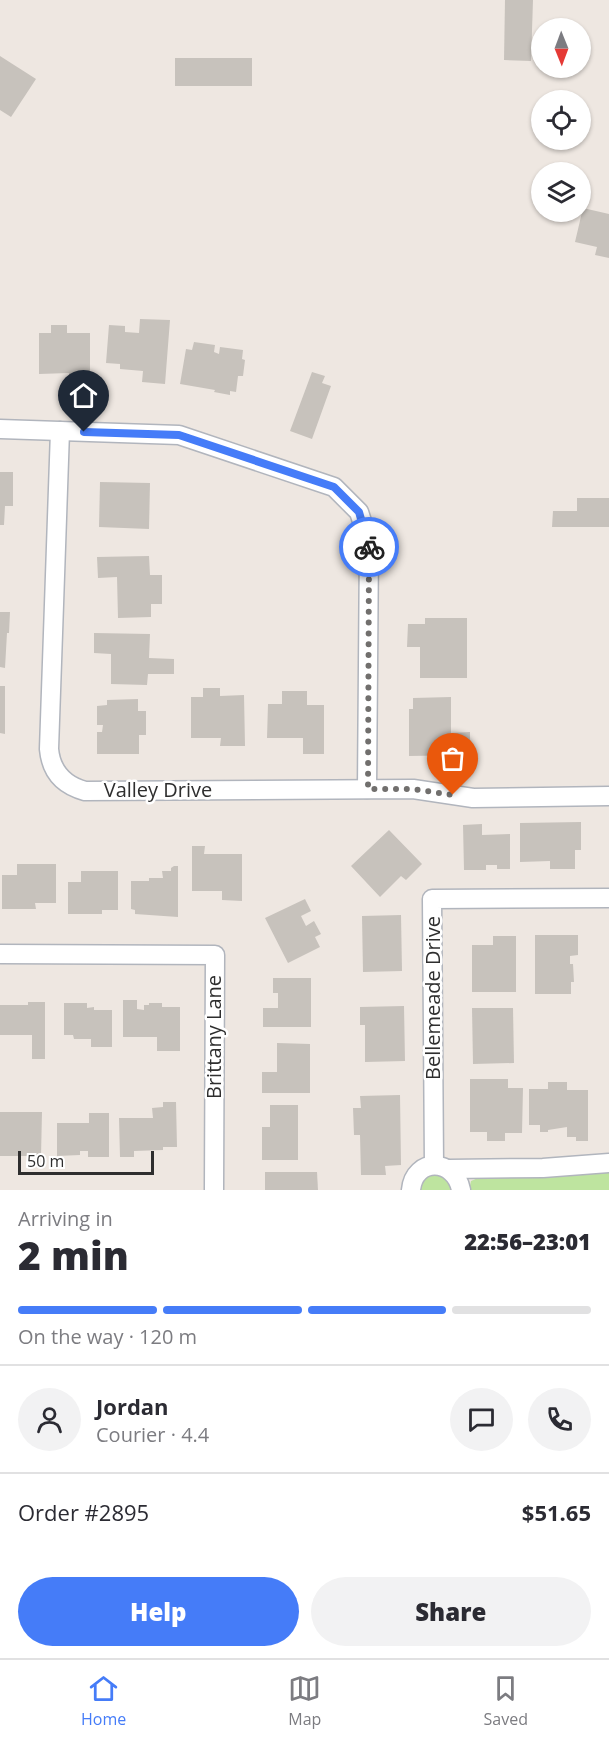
<!DOCTYPE html>
<html lang="en">
<head>
<meta charset="utf-8">
<style>
  body { margin:0; font-family:"Open Sans",sans-serif; background:#f2f2f3; color:#2b2b33; height:100vh; display:flex; flex-direction:column; font-size:22px; white-space:nowrap }
  * { box-sizing:border-box; margin:0 }
  p { font-size:20px; color:#7c7c81 }
  .icon { flex:none; width:33px; height:33px; fill:none; stroke:currentColor; stroke-width:2; stroke-linecap:round; stroke-linejoin:round }
  .map { position:relative; height:1190px; overflow:hidden }
  .details { display:flex; flex-direction:column; background:#fff; flex:1 }
  .details>* { flex:none }
  .needle { width:39px; rotate:179deg }
  .controls { position:absolute; left:531px; top:18px; display:grid; gap:12px }
  .controls a { display:grid; place-items:center; width:60px; height:60px; border-radius:50%; background:#fff; box-shadow:0 2px 4px #0004; font-size:30px }
  .scale { position:absolute; left:18px; bottom:15px; width:136px; box-sizing:border-box; padding-left:6px; border:3px solid #2e2e2e; border-top:0; font-size:16px; line-height:21px; white-space:nowrap; color:#2e2e2e; -webkit-text-stroke:4px #fff; paint-order:stroke }
  .pin { position:absolute; display:grid; place-items:center; width:51px; height:51px; color:#fff; margin:-62px -26px; border-radius:50% 50% 50% 0; rotate:-45deg; box-shadow:0 0 6px #0007 }
  .pin .icon { rotate:45deg }
  .courier { position:absolute; display:grid; place-items:center; width:60px; height:60px; margin:-30px; border:4px solid #457cf8; border-radius:50%; background:#fff; color:#222; box-shadow:0 2px 8px #0007 }
  .summary em { font-style:normal; font-weight:800 }
  .summary div { display:flex; flex-direction:column-reverse }
  .summary { display:flex; align-items:center; justify-content:space-between; height:102px; padding:0 18px }
  h1 { font-size:39px; font-weight:800; line-height:45px }
  .bar { display:grid; grid-template-columns:repeat(4,1fr); gap:9px 6px; align-content:center; height:72px; padding:0 18px }
  .bar i { height:8px; border-radius:4px; background:#e1e1e2 }
  .bar .on { background:#457cf8 }
  .bar p { grid-column:span 4 }
  .line { display:flex; align-items:center; gap:15px; padding:0 18px; border-top:2px solid #e1e1e2 }
  .line div { flex:1 }
  .round { display:grid; place-items:center; flex:none; width:63px; height:63px; border-radius:32px; background:#f2f2f3 }
  .action { display:flex; gap:12px; margin-top:auto; padding:12px 18px }
  .action a { flex:1; height:69px; border-radius:36px; background:#457cf8; color:#fff; font-size:24px; font-weight:800; line-height:69px; text-align:center }
  .action a+a { background:#f2f2f3; color:#2b2b33 }
  .menu { display:flex; justify-content:space-around; align-items:center; height:84px; border-top:2px solid #e1e1e2; background:#fff; font-size:16px; color:#7c7c81 }
  .menu a { display:grid; justify-items:center; gap:3px }
  .menu .on { color:#457cf8 }
  .map>svg:first-child { display:block }
  .green { fill:#bee49f }
  .building { fill:#c7c2bc }
  .lines { fill:none; stroke-linecap:round; stroke-linejoin:round }
  .minor-casing { stroke:#b1b5bd; stroke-width:21 }
  .minor { stroke:#fff; stroke-width:18 }
  .done { stroke:#716f6d; stroke-width:6; stroke-dasharray:0 10.8 }
  .route { stroke:#457cf8; stroke-width:8 }
  .labels { text-anchor:middle; stroke-width:5; stroke-linejoin:round; paint-order:stroke }
  .street-label { font-size:20px; fill:#2e2e2e; stroke:#fff }
</style>
</head>
<body>
<div class="map">
<svg width="609" height="1190" viewBox="0 0 609 1190">
  <rect width="100%" height="100%" fill="#eee7e1"/>
  <!-- green -->
  <g class="green">
    <path d="M609 1171V1190H469L471 1181 478 1178 560 1177Z"/>
    <path d="M432 1174C444 1174 448 1180 453 1190H418L422 1180Z"/>
  </g>
  <!-- building -->
  <g class="building">
    <path d="M505 0H533L531 61 504 60Z"/>
    <path d="M0 56 36 79 11 117 0 110Z"/>
    <rect x="175" y="58" width="77" height="28"/>
    <path d="M583 208 609 214V258L595 255 597 247 575 242Z"/>
    <path d="M140 319 170 320 165 384 142 382 143 371 120 369V364L106 363 109 325 125 326V332L139 333Z"/>
    <path d="M51 325H67V333H90V379H69V373L39 374V333H51Z"/>
    <path d="M194 342 215 345 214 352 219 354 220 347 243 350 242 359 245 360 243 376H238L236 392 230 391V395L214 392 215 390 180 384 186 349 192 350Z"/>
    <path d="M312 372 325 376 322 383 331 386 312 439 290 431Z"/>
    <path d="M0 472H13V506H5L4 525H0Z"/>
    <path d="M100 482 150 483 149 529 99 527Z"/>
    <path d="M577 498H609V527H552L553 511H577Z"/>
    <path d="M149 556 150 575H162V604H151V617L118 618 117 577 98 578 97 557Z"/>
    <path d="M0 612H10L9 633H7L5 668 0 667Z"/>
    <path d="M425 618H467V678H420V647H407L408 624H425Z"/>
    <path d="M94 633 150 634 149 658 174 659V674H148L147 685 111 684V654L94 653Z"/>
    <path d="M0 686H5V734L0 733Z"/>
    <path d="M203 688H220V696L244 695 245 746H220L221 738H191V697H203Z"/>
    <path d="M282 691H307V705H324V754H303V738H267L268 704H282Z"/>
    <path d="M451 697V733L470 732V755L409 756V709H413V698Z"/>
    <path d="M138 699V711H146V735H139V754H97V732H102L103 725H97V706L107 705V700Z"/>
    <path d="M581 822V850H575V869H550V861L520 862V823Z"/>
    <path d="M482 824V835L510 834V869H497V865H486V870H464L463 825Z"/>
    <path d="M389 830 422 864 406 880 401 876 380 897 351 866Z"/>
    <path d="M192 846H205L204 854H242V901L222 900V891H192Z"/>
    <path d="M17 864H56V903H35L36 909H2V875H17Z"/>
    <path d="M174 866H178V917L135 914V910L131 909V881H149V878H163L162 871H171V868Z"/>
    <path d="M81 871H118V910H102V914H68V882H81Z"/>
    <path d="M305 899 311 911 301 916 306 926 314 921 321 934 315 937 320 947 288 963 265 918Z"/>
    <path d="M401 915 402 971 363 972 362 916Z"/>
    <path d="M535 935H578V955L570 956V964H573L574 982H571V994H535Z"/>
    <path d="M493 936H516V992H472V945H493Z"/>
    <path d="M273 978H311V1027H263V1008H278V993H273Z"/>
    <path d="M123 1000H137V1009L144 1010V1005H149V1003H162V1007H180V1051H157V1037H123Z"/>
    <path d="M28 1002H45V1059H32V1035H0V1005H28Z"/>
    <path d="M64 1003H87V1008L94 1007V1010H112V1047H91V1039H74L73 1035H64Z"/>
    <path d="M404 1006 405 1061 365 1062V1025H360V1007Z"/>
    <path d="M472 1008H513L514 1063 473 1064Z"/>
    <path d="M277 1043 310 1044V1093H262V1072H277Z"/>
    <path d="M470 1079H508V1088H523L522 1133H505V1141H487V1132H470Z"/>
    <path d="M548 1082H567V1090H588V1141H576V1137H567V1127L548 1130V1132H540V1125H529V1089H548Z"/>
    <path d="M400 1095 401 1165 385 1166 386 1175H361L360 1135H354L353 1108H361L360 1096Z"/>
    <path d="M163 1102H176L177 1147H163V1150L134 1151V1157H120L119 1118H153L152 1108 163 1107Z"/>
    <path d="M270 1105H298V1160H262V1127H270Z"/>
    <path d="M0 1112H42L41 1156H0Z"/>
    <path d="M89 1113H109V1157H88V1151H80V1155L57 1156V1123H89Z"/>
    <path d="M265 1172H317L318 1190H265Z"/>
  </g>
  <g class="lines">
    <!-- minor casing -->
    <g class="minor-casing">
      <g id="minor">
        <path d="M0 429 179 435 334 487 359 512 369 543 367 789"/>
        <path d="M60 431 49 749C51 771 63 785 85 791L413 789 473 798 609 796"/>
        <path d="M0 954 215 955 214 1190"/>
        <path d="M434 1165 432 899 609 898"/>
        <path d="M449 1169 543 1168 609 1163"/>
        <path d="M411 1190C414 1157 455 1158 461 1190"/>
      </g>
    </g>
    <!-- minor -->
    <use href="#minor" class="minor"/>
  </g>
  <g class="lines">
    <!-- done -->
    <path class="done" d="M369 547 368 789H413L453 795"/>
    <!-- route -->
    <path class="route" d="M84 432 179 435 334 487 359 512 369 547"/>
  </g>
  <g class="labels">
    <!-- street labels -->
    <g class="street-label">
      <text x="158" y="797">Valley Drive</text>
      <text transform="translate(433 998) rotate(-90)" y="7">Bellemeade Drive</text>
      <text transform="translate(214 1037) rotate(-90)" y="7">Brittany Lane</text>
    </g>
  </g>
</svg>
<div class="controls">
<a><svg class="needle" viewBox="-14 -14 28 28"><path d="M0-13l5 13h-10z" fill="#e53935"/><path d="M0 13l5-13h-10z" fill="#7c7c81"/></svg></a>
<a><svg class="icon" aria-label="locate" viewBox="0 0 24 24"><circle cx="12" cy="12" r="6"/><path d="M12 2v4M12 18v4M2 12h4M18 12h4"/></svg></a>
<a><svg class="icon" aria-label="layers" viewBox="0 0 24 24"><path d="M12 4l9 5-9 5-9-5zM3 14l9 5 9-5"/></svg></a>
</div>
<div class="scale">50 m</div>
<div class="pin" style="left:453px;top:795px;background:#ea580c"><svg class="icon" aria-label="bag" viewBox="0 0 24 24"><path d="M5 8h14l-1 12H6zM9 8a3 3 0 0 1 6 0"/></svg></div>
<div class="pin" style="left:84px;top:432px;background:#1f2937"><svg class="icon" aria-label="home" viewBox="0 0 24 24"><path d="M3 11l9-7 9 7M6 9v11h12V9"/></svg></div>
<div class="courier" style="left:369px;top:547px"><svg class="icon" aria-label="bike" viewBox="0 0 24 24"><circle cx="6" cy="16" r="4"/><circle cx="18" cy="16" r="4"/><path d="M6 16l4-8h5l3 8M10 8l3 8H6M13 5h3"/></svg></div>
</div>
<section class="details">
<div class="summary"><div><h1>2 min</h1><p>Arriving in</p></div><em>22:56–23:01</em></div>
<div class="bar"><i class="on"></i><i class="on"></i><i class="on"></i><i></i><p>On the way · 120 m</p></div>
<div class="line" style="height:108px"><a class="round"><svg class="icon" aria-label="person" viewBox="0 0 24 24"><circle cx="12" cy="8" r="4"/><path d="M4 21q1-7 8-7t8 7"/></svg></a><div><b>Jordan</b><p>Courier · 4.4</p></div><a class="round"><svg class="icon" aria-label="chat" viewBox="0 0 24 24"><path d="M4 5h16v11H9l-5 4z"/></svg></a><a class="round"><svg class="icon" aria-label="phone" viewBox="0 0 24 24"><path d="M5 4h4l2 5-3 2q2 4 5 5l2-3 5 2v4C11 20 4 13 5 4z"/></svg></a></div>
<div class="line" style="height:78px"><div>Order #2895</div><b>$51.65</b></div>
<div class="action"><a>Help</a><a>Share</a></div>
</section>
<nav class="menu">
<a class="on"><svg class="icon" aria-label="home" viewBox="0 0 24 24"><path d="M3 11l9-7 9 7M6 9v11h12V9"/></svg>Home</a>
<a><svg class="icon" aria-label="map" viewBox="0 0 24 24"><path d="M3 6l6-2 6 2 6-2v14l-6 2-6-2-6 2zM9 4v14M15 6v14"/></svg>Map</a>
<a><svg class="icon" aria-label="saved" viewBox="0 0 24 24"><path d="M7 4h10v16l-5-4-5 4z"/></svg>Saved</a>
</nav>
</body>
</html>
